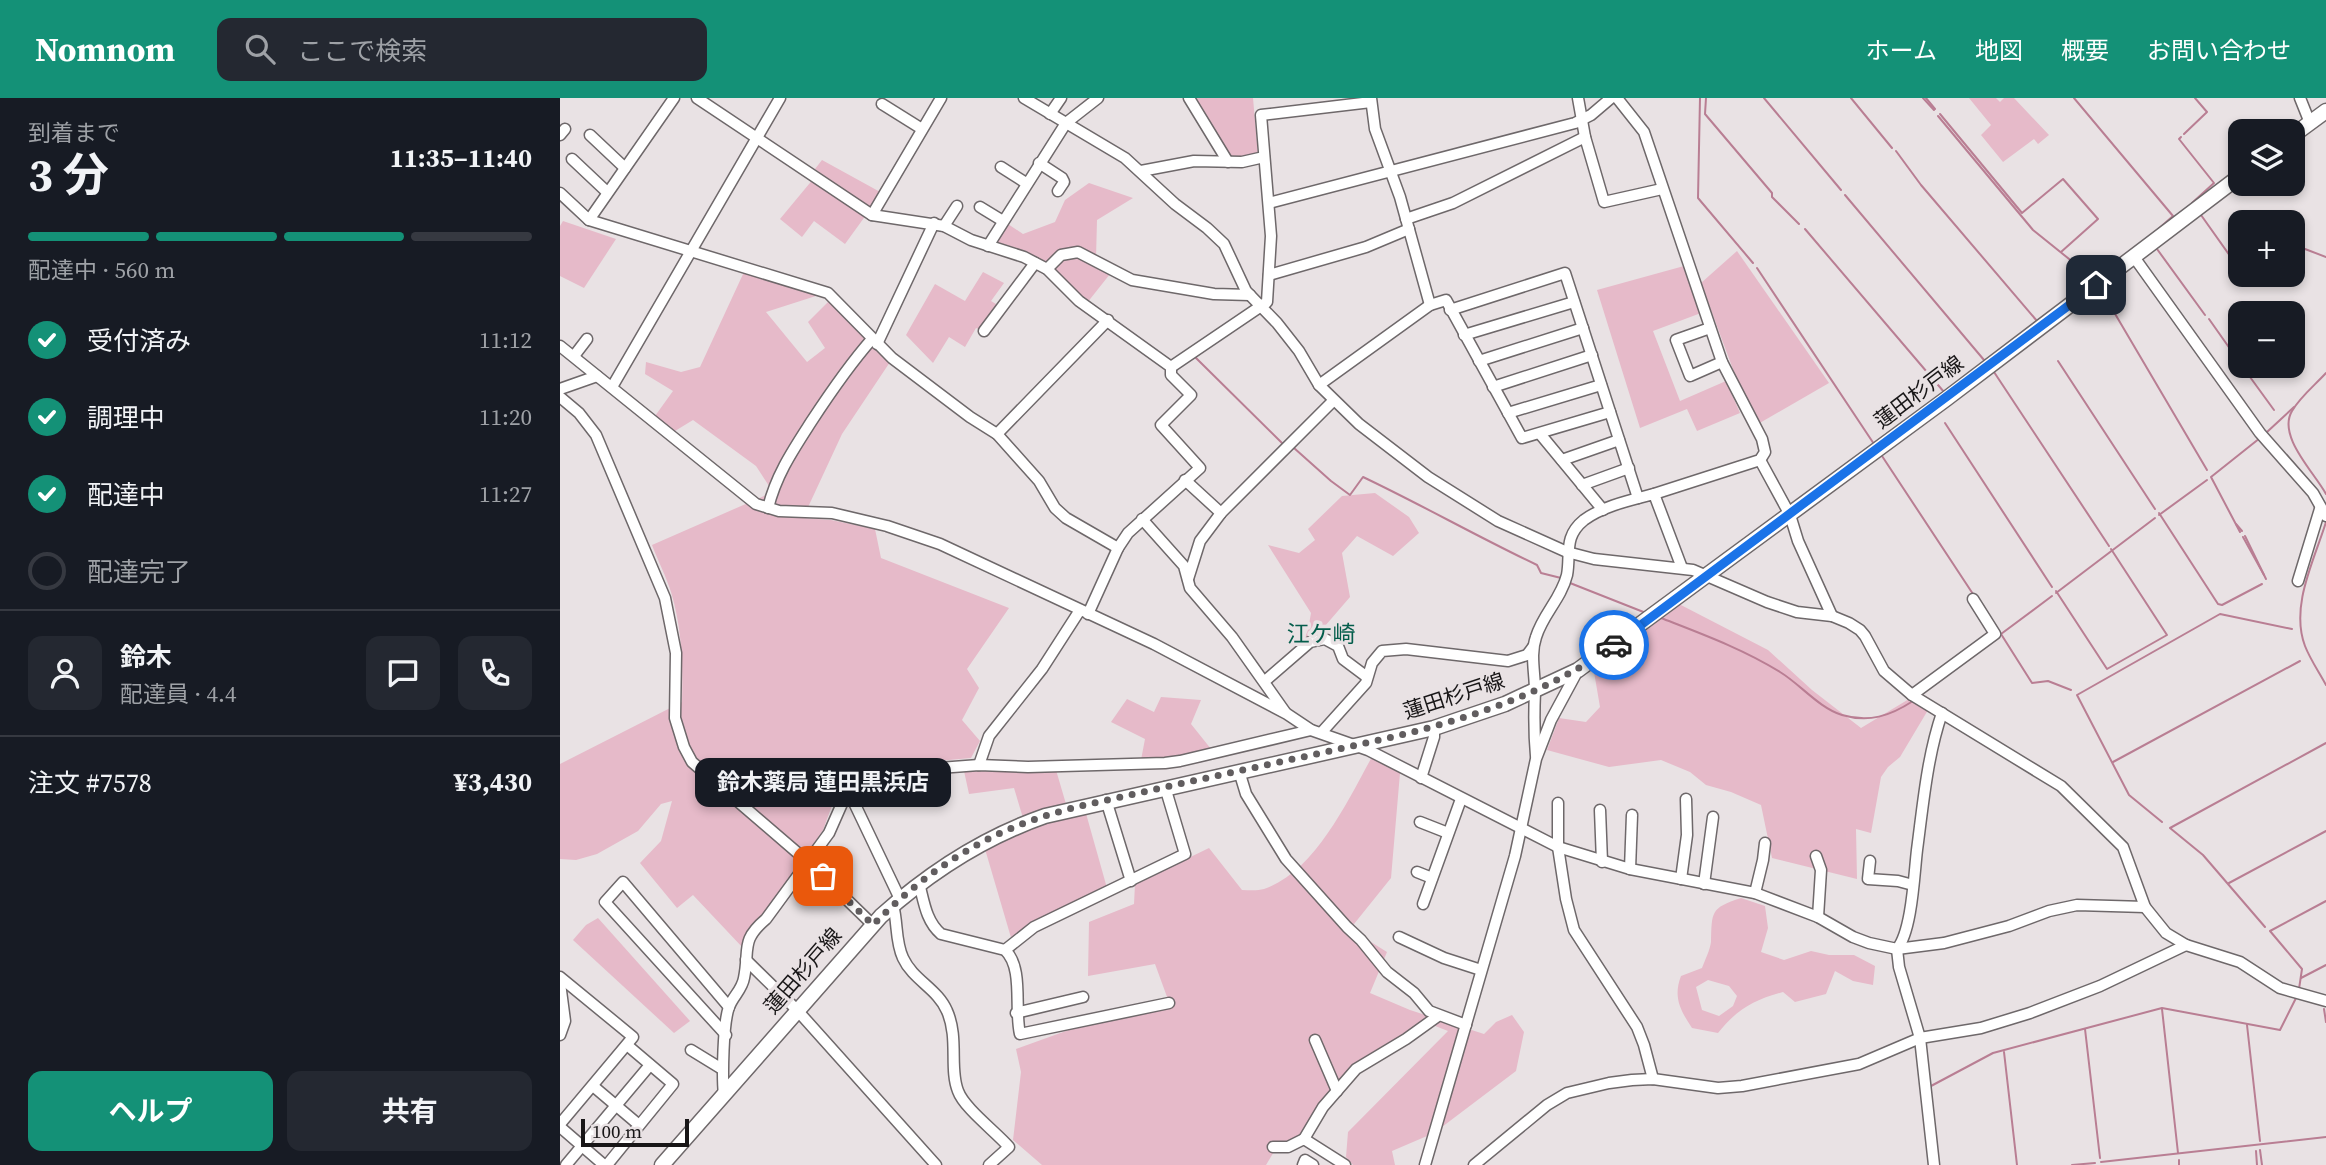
<!DOCTYPE html>
<html lang="ja">
<head>
<meta charset="utf-8">
<style>
  body { margin:0; font-family:"Source Serif 4","Noto Sans JP",serif; background:#242831; color:#f1f3f6; height:100vh; display:flex; flex-direction:column; font-size:26px; white-space:nowrap }
  * { box-sizing:border-box; margin:0 }
  p { font-size:23px; color:#9ea1a6 }
  .icon { flex:none; width:38px; height:38px; fill:none; stroke:currentColor; stroke-width:2; stroke-linecap:round; stroke-linejoin:round }
  .map { position:relative; flex:1; overflow:hidden }
  .drawer { display:flex; flex-direction:column; background:#171b24; width:560px }
  .drawer>* { flex:none }
  .controls { position:absolute; left:1668px; top:21px; display:grid; gap:14px }
  .controls a { display:grid; place-items:center; width:77px; height:77px; border-radius:14px; background:#171b24; box-shadow:0 4px 10px #0003; font-size:35px }
  .scale { position:absolute; left:21px; bottom:18px; width:108px; box-sizing:border-box; padding-left:7px; border:4px solid #181617; border-top:0; font-size:19px; line-height:24px; white-space:nowrap; color:#181617; -webkit-text-stroke:5px #e9e2e4; paint-order:stroke }
  .pin { position:absolute; display:grid; place-items:center; width:60px; height:60px; color:#fff; margin:-30px; border-radius:14px; box-shadow:0 4px 10px #0006 }
  .courier { position:absolute; display:grid; place-items:center; width:70px; height:70px; margin:-35px; border:5px solid #1a73e8; border-radius:50%; background:#fff; color:#222; box-shadow:0 2px 9px #0007 }
  .bubble { position:absolute; height:49px; border-radius:14px; background:#171b24; box-shadow:0 4px 10px #0003; font-size:23px; font-weight:700; line-height:49px; text-align:center }
  .summary em { font-style:normal; font-weight:700 }
  .summary div { display:flex; flex-direction:column-reverse }
  .summary { display:flex; align-items:center; justify-content:space-between; height:119px; padding:0 28px }
  h1 { font-size:46px; font-weight:700; line-height:52px }
  .bar { display:grid; grid-template-columns:repeat(4,1fr); gap:10px 7px; align-content:center; height:84px; padding:0 28px }
  .bar i { height:9px; border-radius:5px; background:#363941 }
  .bar .on { background:#149177 }
  .bar p { grid-column:span 4 }
  .line { display:flex; align-items:center; gap:18px; padding:0 28px; border-top:2px solid #363941 }
  .line div { flex:1 }
  .round { display:grid; place-items:center; flex:none; width:74px; height:74px; border-radius:14px; background:#242831 }
  ol { padding:0 28px; list-style:none }
  li { display:flex; align-items:center; gap:21px; height:77px }
  li p { margin-inline-start:auto }
  li .icon { padding:7px; border-radius:50%; background:#149177; color:#fff; stroke-width:4 }
  li:last-child { color:#9ea1a6 }
  li i { width:38px; height:38px; border:4px solid #363941; border-radius:50% }
  .button { display:flex; gap:14px; margin-top:auto; padding:14px 28px }
  .button a { flex:1; height:80px; border-radius:14px; background:#149177; color:#fff; font-size:28px; font-weight:700; line-height:80px; text-align:center }
  .button a+a { background:#242831; color:#f1f3f6 }
  header { display:flex; align-items:center; gap:42px; box-sizing:border-box; height:98px; padding:0 35px; background:#149177; color:#fff }
  header strong { font-size:33px }
  nav { display:flex; gap:38px; margin-inline-start:auto; font-size:24px }
  .search { width:490px; height:63px; background:#242831; display:flex; align-items:center; gap:18px; box-sizing:border-box; padding:0 24px; border-radius:14px; color:#9ea1a6; font-size:26px }
  main { display:flex; flex:1; min-height:0 }
  .map>svg:first-child { display:block }
  .green { fill:#e6bac9; fill-rule:evenodd }
  .lines { fill:none; stroke-linecap:round; stroke-linejoin:round }
  .stream { stroke:#b97e93; stroke-width:2 }
  .minor-casing { stroke:#6e686a; stroke-width:13 }
  .major-casing { stroke:#6e686a; stroke-width:17 }
  .minor { stroke:#fff; stroke-width:10 }
  .major { stroke:#fff; stroke-width:14 }
  .done { stroke:#615d5f; stroke-width:7; stroke-dasharray:0 12.6 }
  .route { stroke:#1a73e8; stroke-width:9 }
  .labels { text-anchor:middle; stroke-width:7; stroke-linejoin:round; paint-order:stroke }
  .street-label { font-size:21px; fill:#181617; stroke:#e9e2e4 }
  .neighbourhood-label { font-size:23px; fill:#045d4b; stroke:#e9e2e4 }
</style>
</head>
<body>
<header>
<strong>Nomnom</strong>
<div class="search"><svg class="icon" aria-label="search" viewBox="0 0 24 24"><circle cx="10" cy="10" r="6"/><path d="M15 15l6 6"/></svg>ここで検索</div>
<nav><a>ホーム</a><a>地図</a><a>概要</a><a>お問い合わせ</a></nav>
</header>
<main>
<section class="drawer">
<div class="summary"><div><h1>3 分</h1><p>到着まで</p></div><em>11:35–11:40</em></div>
<div class="bar"><i class="on"></i><i class="on"></i><i class="on"></i><i></i><p>配達中 · 560 m</p></div>
<ol>
<li><svg class="icon" aria-label="check" viewBox="0 0 24 24"><path d="M5 12l5 5 9-10"/></svg>受付済み<p>11:12</p></li>
<li><svg class="icon" aria-label="check" viewBox="0 0 24 24"><path d="M5 12l5 5 9-10"/></svg>調理中<p>11:20</p></li>
<li><svg class="icon" aria-label="check" viewBox="0 0 24 24"><path d="M5 12l5 5 9-10"/></svg>配達中<p>11:27</p></li>
<li><i></i>配達完了</li>
</ol>
<div class="line" style="height:126px"><a class="round"><svg class="icon" aria-label="person" viewBox="0 0 24 24"><circle cx="12" cy="8" r="4"/><path d="M4 21q1-7 8-7t8 7"/></svg></a><div><b>鈴木</b><p>配達員 · 4.4</p></div><a class="round"><svg class="icon" aria-label="chat" viewBox="0 0 24 24"><path d="M4 5h16v11H9l-5 4z"/></svg></a><a class="round"><svg class="icon" aria-label="phone" viewBox="0 0 24 24"><path d="M5 4h4l2 5-3 2q2 4 5 5l2-3 5 2v4C11 20 4 13 5 4z"/></svg></a></div>
<div class="line" style="height:91px"><div>注文 #7578</div><b>¥3,430</b></div>
<div class="button"><a>ヘルプ</a><a>共有</a></div>
</section>
<div class="map">
<svg width="1766" height="1067" viewBox="0 0 1766 1067">
  <rect width="100%" height="100%" fill="#e9e2e4"/>
  <!-- green -->
  <g class="green">
    <path d="M631 0H693L698 58 669 62Z"/>
    <path d="M1409 0H1436L1440 4 1444 0H1454L1489 37 1478 46 1474 41 1443 64 1421 37 1431 27Z"/>
    <path d="M262 62 322 95 285 146 254 123 242 139 220 121 259 74 255 71Z"/>
    <path d="M529 85 573 100 537 122 536 161 550 176 527 205 491 172 432 145 445 124 463 136 495 124 505 102Z"/>
    <path d="M3 123 56 141 24 190 0 178V128Z"/>
    <path d="M1177 153 1269 285 1198 326 1174 274 1141 185Z"/>
    <path d="M1124 168 1141 215 1093 233 1120 303 1166 283 1180 315 1137 333 1127 311 1080 330 1037 192Z"/>
    <path d="M184 174 259 197 206 214 247 264 265 250 248 224 272 200 330 264 282 336 243 420 271 422 315 431 321 460 449 510 407 571 419 590 402 622 420 643 411 660 366 664 295 661 284 675 263 732 183 850 133 797 117 810 80 765 101 743 112 703 101 706 78 733 37 756 16 762 0 761V666L122 604C123 567 122 530 111 494 106 478 98 463 92 447L213 394 196 368 133 322 115 333 95 318 113 293 85 276 86 264 121 274 140 269Z"/>
    <path d="M423 174 444 185 431 203 441 209 424 233 416 230 405 249 389 239 373 265 346 237 375 186 405 203Z"/>
    <path d="M815 395 849 419 859 435 833 458 797 438 782 455 790 499 765 528 742 546 748 532 751 515 708 447 739 455 755 442 748 431 782 398Z"/>
    <path d="M1119 506 1208 552 1252 592 1301 630 1349 601 1368 612 1340 659 1328 669 1321 679 1311 735 1296 731 1297 781 1212 760 1201 707 1171 694 1146 687 1130 674 1101 662 1049 669 987 652 999 620 1026 624 1040 609 1033 568Z"/>
    <path d="M601 599 641 602 631 626 651 651 619 661 581 662 585 641 551 624 567 601 594 614Z"/>
    <path d="M813 657 840 675 831 780 790 831 827 854 810 895 850 912 924 936 936 924 952 917 964 934 956 973 874 1035 832 1053 835 1067H793L786 1059 788 1034 888 933 865 924 773 993 743 1042 715 1052 706 1067H482L453 1042 461 974 456 951 517 929 610 907 595 866 528 878 529 824 574 806 575 786 649 750 682 792C689 792 697 793 704 791 755 774 788 702 813 657Z"/>
    <path d="M447 671 496 672 506 706 463 720 454 690 409 696 404 673Z"/>
    <path d="M525 712 547 790 452 843 425 751 460 732Z"/>
    <path d="M1181 800 1205 808 1208 830 1201 854 1224 862 1251 853 1269 857H1294L1315 868 1313 887 1293 883 1275 873 1266 896 1235 904 1223 894C1194 902 1177 911 1158 935L1132 930C1120 912 1113 899 1121 878L1142 870C1145 862 1150 852 1151 844 1152 814 1150 810 1181 800ZM1148 882 1169 888 1177 898 1173 908 1159 918 1142 912 1136 889Z"/>
    <path d="M38 820 130 923 114 935 13 842 26 827Z"/>
  </g>
  <g class="lines">
    <!-- stream -->
    <g class="stream">
      <path d="M1140 0 1138 100 1193 165"/>
      <path d="M1146 0 1145 16 1212 95V99L1239 126"/>
      <path d="M1204 0 1281 92"/>
      <path d="M1291 0 1332 50"/>
      <path d="M1363 0 1374 12"/>
      <path d="M1366 0 1375 11"/>
      <path d="M1514 0 1613 118 1588 140"/>
      <path d="M1380 16 1462 115 1503 81 1538 121 1501 154"/>
      <path d="M1378 18 1473 132 1534 181"/>
      <path d="M1624 36 1647 14 1635 0"/>
      <path d="M1621 39 1619 41 1654 85 1632 105"/>
      <path d="M1336 53 1361 87 1477 223"/>
      <path d="M1285 97 1424 262"/>
      <path d="M1641 117 1680 172"/>
      <path d="M1245 131 1384 294"/>
      <path d="M1597 151 1645 217"/>
      <path d="M1745 151 1766 159"/>
      <path d="M1732 154 1739 150"/>
      <path d="M1197 170 1314 346"/>
      <path d="M1684 177 1689 185 1701 177"/>
      <path d="M1541 192 1647 372"/>
      <path d="M1649 221 1680 265"/>
      <path d="M635 259 723 346"/>
      <path d="M1498 263 1595 411"/>
      <path d="M1682 268 1714 312"/>
      <path d="M1434 274 1549 448"/>
      <path d="M1766 275C1755 287 1740 299 1732 313 1717 338 1754 374 1766 396"/>
      <path d="M1385 325 1492 489"/>
      <path d="M1707 334 1734 309"/>
      <path d="M734 350 771 383 790 397 803 379C862 407 918 439 977 467L981 475 1001 480"/>
      <path d="M1322 358 1413 496"/>
      <path d="M1599 415 1658 506 1662 507 1702 486"/>
      <path d="M1599 417 1647 382"/>
      <path d="M1766 424C1754 463 1730 508 1745 548 1750 561 1759 574 1766 587"/>
      <path d="M1676 426 1682 433"/>
      <path d="M1680 434 1651 379 1700 340"/>
      <path d="M1685 438 1706 481"/>
      <path d="M1683 439 1704 477"/>
      <path d="M1010 485 1086 515"/>
      <path d="M1496 493 1547 571 1607 537 1551 451"/>
      <path d="M1496 495 1595 420"/>
      <path d="M1101 520C1142 536 1183 551 1220 574 1240 586 1259 610 1282 617 1309 625 1330 618 1353 603"/>
      <path d="M1441 536 1492 498"/>
      <path d="M1441 536 1472 585 1488 583 1511 592"/>
      <path d="M1553 664 1740 563"/>
      <path d="M1602 724 1569 697 1517 597 1660 516 1732 531"/>
      <path d="M1669 785 1766 733"/>
      <path d="M1705 829 1643 757 1610 730 1766 645"/>
      <path d="M1741 880 1766 867"/>
      <path d="M1739 891 1742 871 1710 833 1766 803"/>
      <path d="M1602 911 1618 1055"/>
      <path d="M1764 911 1766 924"/>
      <path d="M1687 927 1700 1043"/>
      <path d="M1525 931 1540 1060"/>
      <path d="M1444 954 1457 1067"/>
      <path d="M1371 988 1433 955 1602 910 1720 932 1736 900"/>
      <path d="M1700 1052 1702 1067"/>
      <path d="M1696 1053 1697 1067"/>
      <path d="M1619 1062V1067"/>
      <path d="M1541 1064 1766 1039"/>
      <path d="M1512 1067 1535 1065"/>
    </g>
    <!-- minor casing -->
    <g class="minor-casing">
      <g id="minor">
        <path d="M137 0 312 117 384 128 411 142 464 159 487 171 519 203 611 269V277L631 297 601 327 640 370 568 435 558 450 528 516"/>
        <path d="M464 0 565 60 615 106 647 130 664 146 686 193 717 225 739 253 759 287 799 326 868 379 938 423 1007 454 1034 461 1133 472 1207 504 1237 514 1272 518 1289 525 1300 532 1305 538 1324 573 1352 597 1501 688 1563 749 1585 809 1606 835 1626 847 1680 864 1720 890 1766 903"/>
        <path d="M629 0 668 64"/>
        <path d="M811 0 815 31 840 99 870 207"/>
        <path d="M1018 0 1025 39 1044 104 1102 91"/>
        <path d="M1057 0 1084 34 1162 264 1202 341 1205 354 1200 362 1094 396"/>
        <path d="M1740 0 1750 25"/>
        <path d="M322 6 362 31"/>
        <path d="M490 16 501 0"/>
        <path d="M0 37 5 31"/>
        <path d="M30 37 65 70"/>
        <path d="M12 61 47 94"/>
        <path d="M479 65 502 80 504 84 498 93"/>
        <path d="M441 69 466 85"/>
        <path d="M581 73 634 63 682 64 704 59"/>
        <path d="M0 95 29 122 268 195 332 260 410 319 437 336 479 383 495 410 506 420 558 450"/>
        <path d="M709 105 1015 25 1031 17 1051 0"/>
        <path d="M420 109 443 123"/>
        <path d="M312 117 381 0"/>
        <path d="M846 121 893 105 1025 39"/>
        <path d="M29 122 114 0"/>
        <path d="M384 128 397 108"/>
        <path d="M428 148 506 25 538 0"/>
        <path d="M1574 159 1700 335 1753 395 1766 418"/>
        <path d="M487 171 501 157 518 154 572 182 654 196 690 197"/>
        <path d="M709 177 806 149 849 131"/>
        <path d="M890 212 1005 175 1078 400"/>
        <path d="M1150 230 1116 242 1130 278 1162 264"/>
        <path d="M424 233 475 165"/>
        <path d="M904 237 1014 204"/>
        <path d="M317 246 374 125"/>
        <path d="M0 248 196 406 219 413 272 415 327 428 380 446 594 546 727 616 751 632 808 652 998 749 1070 771 1195 795 1258 819 1293 839 1309 845 1337 851 1384 845 1449 828 1489 813 1517 807 1585 809"/>
        <path d="M14 258 27 241"/>
        <path d="M919 263 1023 230"/>
        <path d="M611 269 707 204 711 138 701 17 811 4"/>
        <path d="M759 287 870 207 886 202 962 340 1050 314"/>
        <path d="M52 289 220 0"/>
        <path d="M933 289 1032 257"/>
        <path d="M0 291 37 278"/>
        <path d="M0 299 19 315 36 337 105 500 116 555 115 620 124 649 132 664 247 763 313 827"/>
        <path d="M948 315 1041 287"/>
        <path d="M437 336 548 222"/>
        <path d="M981 337 1043 412"/>
        <path d="M1002 362 1059 342"/>
        <path d="M1200 362 1230 417 1238 443 1272 518"/>
        <path d="M625 382 661 415"/>
        <path d="M1022 387 1069 370"/>
        <path d="M208 410C216 377 233 352 251 324 270 295 289 267 312 241"/>
        <path d="M582 421 624 468 630 490 672 539 725 614"/>
        <path d="M628 481 640 443 661 415 773 303"/>
        <path d="M1738 483 1760 411"/>
        <path d="M705 583 750 544 765 541 778 548 783 561 807 579"/>
        <path d="M1352 597 1435 536 1413 501"/>
        <path d="M761 635 806 585 812 565 822 553 846 551 948 563 967 557 973 549"/>
        <path d="M976 658C974 636 974 615 975 593 975 575 970 556 976 539 983 516 1001 501 1007 477 1011 456 1003 439 1024 422 1043 408 1071 402 1094 396L1122 470"/>
        <path d="M419 667 429 638 482 571 520 512"/>
        <path d="M679 673 686 696 726 761 787 829 801 842 827 874 854 895 869 913 906 927"/>
        <path d="M861 680 874 639V630"/>
        <path d="M288 692 340 801"/>
        <path d="M546 702 571 783"/>
        <path d="M998 705V749L1006 801 1014 832 1077 929 1084 947 1093 981"/>
        <path d="M1040 712 1042 764"/>
        <path d="M860 724 888 735"/>
        <path d="M1256 758 1261 772 1258 819"/>
        <path d="M1310 763 1308 781 1338 783 1353 787"/>
        <path d="M1070 771 1072 717"/>
        <path d="M857 774 872 780"/>
        <path d="M1121 781 1127 737 1126 701"/>
        <path d="M359 785C364 804 366 823 381 836L445 852C464 870 454 910 460 936L609 905"/>
        <path d="M1144 786 1153 719"/>
        <path d="M1195 795 1203 762 1205 745"/>
        <path d="M863 806 901 701"/>
        <path d="M333 807C338 825 335 843 343 860 353 882 378 891 387 913 399 940 389 971 398 993 404 1010 436 1034 449 1049L429 1067"/>
        <path d="M839 839 884 860 921 872"/>
        <path d="M445 852 474 829 625 756 605 689"/>
        <path d="M186 862 237 912 376 1067"/>
        <path d="M0 879 73 939 0 1026"/>
        <path d="M0 885 5 923 0 937"/>
        <path d="M456 915 523 899"/>
        <path d="M166 937 45 804 63 784 169 909"/>
        <path d="M755 942 777 993"/>
        <path d="M131 952 162 971"/>
        <path d="M33 988 79 1027"/>
        <path d="M164 997C162 979 163 925 169 909 173 898 182 892 184 880 190 851 180 843 206 821L269 735 288 692 290 680 299 668 322 667 366 671 419 667 468 669 605 665 620 663 751 632"/>
        <path d="M0 1029 44 1067"/>
        <path d="M744 1041 763 1009 796 971 846 941 878 918"/>
        <path d="M713 1049H728L744 1041 785 1067"/>
        <path d="M6 1067 90 967"/>
        <path d="M47 1067 113 986 67 947"/>
        <path d="M743 1067 745 1062 753 1067"/>
        <path d="M865 1067 955 758 976 661 991 622 1018 572"/>
        <path d="M914 1067 987 1007 1007 995 1049 985 1072 982 1093 981 1158 990 1182 988 1299 966 1360 940 1421 930 1470 915 1540 888 1626 847"/>
        <path d="M1374 1067 1360 940 1339 869 1337 851C1352 833 1354 777 1357 752 1363 707 1367 659 1382 615"/>
      </g>
    </g>
    <!-- major casing -->
    <g class="major-casing">
      <g id="major">
        <path d="M1732 38 1766 13"/>
        <path d="M102 1067 321 818C370 774 422 740 485 718L874 630 945 606 1018 572 1386 301 1680 78"/>
      </g>
    </g>
    <!-- minor -->
    <use href="#minor" class="minor"/>
    <!-- major -->
    <use href="#major" class="major"/>
  </g>
  <g class="lines">
    <!-- done -->
    <path class="done" d="M263 778 313 827C360 778 420 738 485 718 519 707 554 701 588 693 650 679 712 666 774 652 873 631 971 607 1054 547"/>
    <!-- route -->
    <path class="route" d="M1054 547 1536 187"/>
  </g>
  <g class="labels">
    <!-- street labels -->
    <g class="street-label">
      <text transform="translate(1359 294) rotate(-37)" y="7">蓮田杉戸線</text>
      <text transform="translate(894 598) rotate(-18)" y="7">蓮田杉戸線</text>
      <text transform="translate(243 873) rotate(-49)" y="7">蓮田杉戸線</text>
    </g>
    <!-- neighbourhood labels -->
    <g class="neighbourhood-label">
      <text x="761" y="544">江ケ崎</text>
    </g>
  </g>
</svg>
<div class="controls">
<a><svg class="icon" aria-label="layers" viewBox="0 0 24 24"><path d="M12 4l9 5-9 5-9-5zM3 14l9 5 9-5"/></svg></a>
<a>+</a>
<a>−</a>
</div>
<div class="scale">100 m</div>
<div class="pin" style="left:263px;top:778px;background:#ea580c"><svg class="icon" aria-label="bag" viewBox="0 0 24 24"><path d="M5 8h14l-1 12H6zM9 8a3 3 0 0 1 6 0"/></svg></div>
<div class="pin" style="left:1536px;top:187px;background:#1f2937"><svg class="icon" aria-label="home" viewBox="0 0 24 24"><path d="M3 11l9-7 9 7M6 9v11h12V9"/></svg></div>
<div class="courier" style="left:1054px;top:547px"><svg class="icon" aria-label="car" viewBox="0 0 24 24"><path d="M5 17H2v-5l4-1 3-4h7l3 4 3 1v5h-3M9 17h6M6 11h13"/><circle cx="7" cy="17" r="2"/><circle cx="17" cy="17" r="2"/></svg></div>
<div class="bubble" style="left:135px;top:660px;width:256px">鈴木薬局 蓮田黒浜店</div>
</div>
</main>
</body>
</html>
